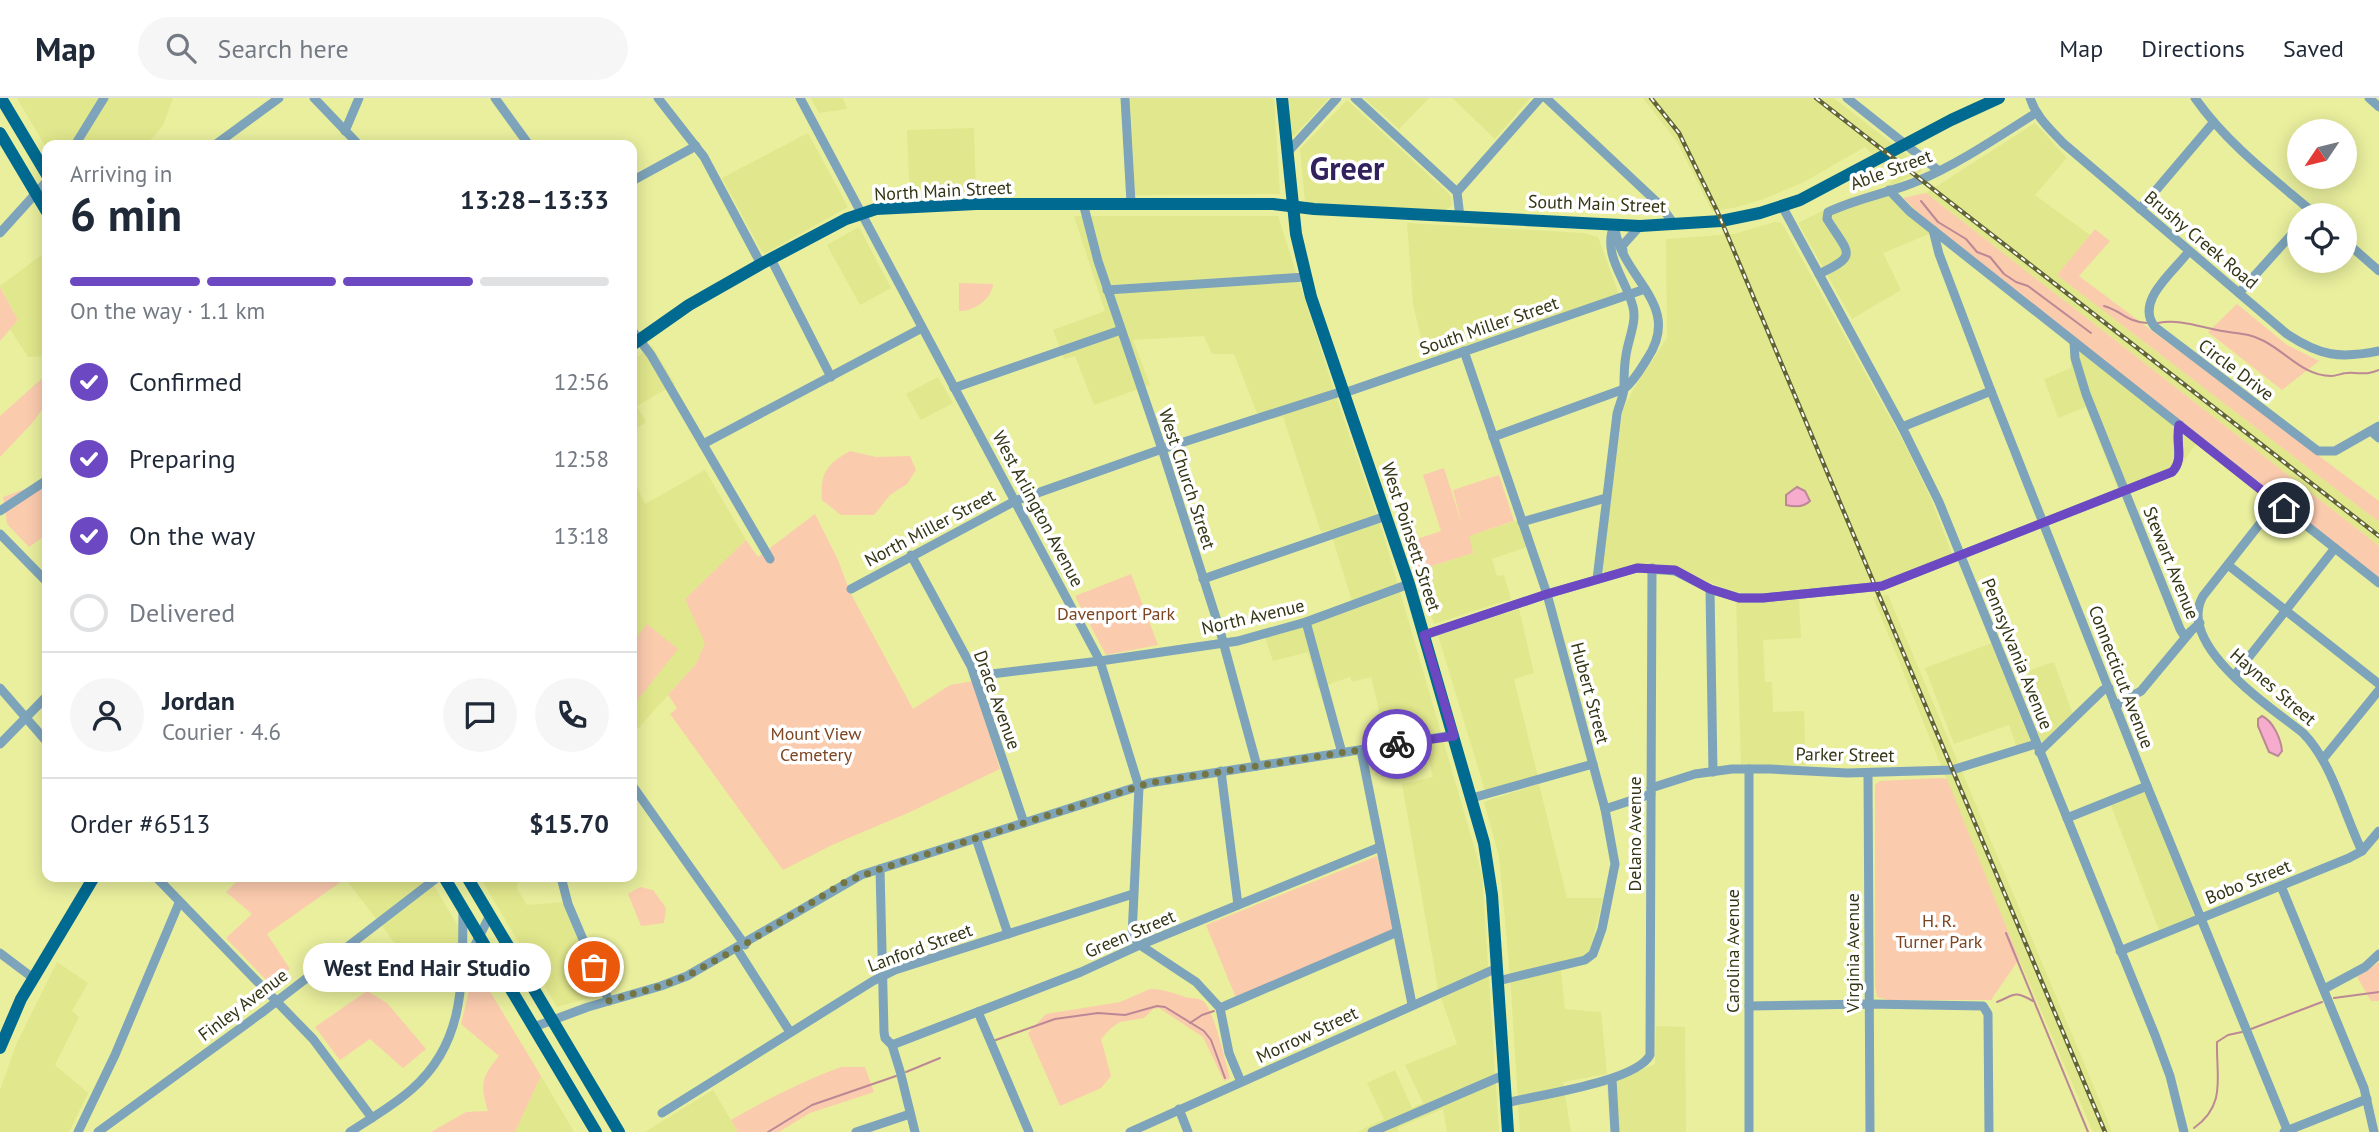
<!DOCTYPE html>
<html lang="en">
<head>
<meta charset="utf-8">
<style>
  body { margin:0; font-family:"PT Sans",sans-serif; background:#f6f6f7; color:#1f2937; height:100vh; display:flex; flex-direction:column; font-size:26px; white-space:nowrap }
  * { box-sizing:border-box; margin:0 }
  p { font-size:23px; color:#747a83 }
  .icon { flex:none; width:38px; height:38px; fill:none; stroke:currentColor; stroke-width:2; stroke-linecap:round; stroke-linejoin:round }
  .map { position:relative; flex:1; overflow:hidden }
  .details { position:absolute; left:42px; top:42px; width:595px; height:742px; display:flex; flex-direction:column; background:#fff; border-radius:14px; box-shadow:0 4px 18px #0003 }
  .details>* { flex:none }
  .needle { width:46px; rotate:235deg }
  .controls { position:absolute; left:2287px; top:21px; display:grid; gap:14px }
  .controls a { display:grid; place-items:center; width:70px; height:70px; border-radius:50%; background:#fff; box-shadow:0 4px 18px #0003; font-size:35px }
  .pin { position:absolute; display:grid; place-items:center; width:60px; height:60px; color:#fff; margin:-30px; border:4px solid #fff; border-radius:50%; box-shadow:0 2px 7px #0007 }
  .courier { position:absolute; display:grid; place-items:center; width:70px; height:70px; margin:-35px; border:5px solid #6c49c2; border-radius:50%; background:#fff; color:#222; box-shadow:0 2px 9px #0007 }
  .bubble { position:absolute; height:49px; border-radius:24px; background:#fff; box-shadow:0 4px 18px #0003; font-size:23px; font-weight:700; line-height:49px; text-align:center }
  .head em { font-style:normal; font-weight:700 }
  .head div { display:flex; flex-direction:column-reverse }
  .head { display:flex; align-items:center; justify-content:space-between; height:119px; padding:0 28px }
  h1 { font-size:46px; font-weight:700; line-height:52px }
  .bar { display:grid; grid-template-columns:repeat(4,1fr); gap:10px 7px; align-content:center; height:84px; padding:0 28px }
  .bar i { height:9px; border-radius:5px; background:#e0e1e3 }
  .bar .on { background:#6c49c2 }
  .bar p { grid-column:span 4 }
  .line { display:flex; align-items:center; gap:18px; padding:0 28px; border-top:2px solid #e0e1e3 }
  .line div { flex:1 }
  .round { display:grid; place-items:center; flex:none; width:74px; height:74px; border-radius:37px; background:#f6f6f7 }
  ol { padding:0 28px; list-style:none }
  li { display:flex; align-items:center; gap:21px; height:77px }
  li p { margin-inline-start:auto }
  li .icon { padding:7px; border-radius:50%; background:#6c49c2; color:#fff; stroke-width:4 }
  li:last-child { color:#747a83 }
  li i { width:38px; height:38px; border:4px solid #e0e1e3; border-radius:50% }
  header { display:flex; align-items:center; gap:42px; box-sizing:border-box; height:98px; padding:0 35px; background:#fff; border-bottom:2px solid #e0e1e3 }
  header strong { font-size:33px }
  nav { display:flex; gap:38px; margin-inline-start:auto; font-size:24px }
  .search { width:490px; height:63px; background:#f6f6f7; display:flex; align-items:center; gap:18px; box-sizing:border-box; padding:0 24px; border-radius:38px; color:#747a83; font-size:26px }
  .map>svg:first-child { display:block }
  .built { fill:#e1e78c }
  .green { fill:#fbcbae }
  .water { fill:#f6accc; stroke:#bc8895; stroke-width:2 }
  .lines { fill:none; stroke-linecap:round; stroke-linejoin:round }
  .stream { stroke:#bc8895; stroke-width:2 }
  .minor { stroke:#7da4ba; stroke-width:9 }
  .major { stroke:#006a90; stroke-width:12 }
  .rail-casing { stroke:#606336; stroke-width:4.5 }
  .rail { stroke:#fff; stroke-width:2; stroke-dasharray:5; stroke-linecap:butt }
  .done { stroke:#737644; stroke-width:7; stroke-dasharray:0 12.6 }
  .route { stroke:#6c49c2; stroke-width:9 }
  .labels { text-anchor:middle; stroke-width:7; stroke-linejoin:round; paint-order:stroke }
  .street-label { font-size:18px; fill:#333514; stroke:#fff }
  .park-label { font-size:18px; fill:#7c4622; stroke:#fff }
  .town-label { font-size:32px; font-weight:bold; fill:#31215c; stroke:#fff }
</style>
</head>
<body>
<header>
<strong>Map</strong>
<div class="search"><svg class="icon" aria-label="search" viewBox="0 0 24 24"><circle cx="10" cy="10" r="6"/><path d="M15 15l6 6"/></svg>Search here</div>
<nav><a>Map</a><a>Directions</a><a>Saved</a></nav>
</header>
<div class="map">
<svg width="2379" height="1034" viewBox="0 0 2379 1034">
  <rect width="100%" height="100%" fill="#e9ef9d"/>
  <!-- built -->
  <g class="built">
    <path d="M17 0H173L163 27 146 47H47V51Z"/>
    <path d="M811 0H843L847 11 819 15Z"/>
    <path d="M1130 0H1274L1280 96 1135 97Z"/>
    <path d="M1288 0H1329L1294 38 1290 37Z"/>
    <path d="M1364 0H1429L1399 31Z"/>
    <path d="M1452 0H1530L1495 41Z"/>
    <path d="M1643 0H1834L1922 69 1921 74 1890 88 1941 136H1929L1883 155 1901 192 1852 221 1798 125 1849 100 1889 88 1892 79 1891 74 1865 49 1802 85 1766 100 1738 109 1712 113 1677 44Z"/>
    <path d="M1347 2 1446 93 1451 99 1452 108 1445 112 1308 105 1305 103 1300 51Z"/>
    <path d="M2035 25 2067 60 2035 97 2090 137 2057 177 2379 424V448L1926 95Z"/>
    <path d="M974 30 976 98 910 100 907 32Z"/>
    <path d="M808 35 848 109 766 155 762 154 722 80Z"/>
    <path d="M1074 118H1278L1337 301 1383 435 1482 776 1499 1034H1447L1443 1011 1397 1030 1399 1034H1357L1384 1021 1367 985 1395 972 1412 1010 1423 1005 1405 967 1457 946 1438 891 1402 686 1433 679 1425 646 1388 650 1371 579 1352 584 1350 579 1318 590 1308 554 1273 563 1263 533 1352 503 1330 432 1321 434 1283 319 1260 323 1234 256H1212L1204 238 1133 242 1150 287 1094 307 1075 258 1064 261 1053 232 1105 213Z"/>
    <path d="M1775 124 1782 125 1904 345 1931 401 1953 458 1888 482 1858 488 1768 496 1732 494 1682 472 1658 466 1635 468 1604 474 1602 470 1623 311 1636 287 1667 240 1666 141 1733 136Z"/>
    <path d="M1407 125 1584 135 1598 139 1619 196 1426 261 1413 206Z"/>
    <path d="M859 129 891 190 860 207 827 147Z"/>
    <path d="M47 153V253L46 258 28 259 10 231 18 222 0 188Z"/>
    <path d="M2070 237 2200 340 2183 364 2170 373 2118 391 2086 309 2058 320 2044 281 2071 270Z"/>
    <path d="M652 248 675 286 637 308 646 324 632 333V263Z"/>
    <path d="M938 279 953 305 921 322 906 296Z"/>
    <path d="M705 372 746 442 685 501 706 545 696 566 632 637V379L645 406Z"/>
    <path d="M1526 420 1535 446 1492 461 1497 478 1504 477 1511 501 1434 526 1416 473 1473 455 1468 438Z"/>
    <path d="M1888 497 2097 996 2112 1034H2093L2019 861 1873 499Z"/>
    <path d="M1799 501 1801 540 1763 542 1765 584H1772L1773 614 1804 613 1806 667 1741 668 1736 502Z"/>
    <path d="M1519 511 1534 575 1514 581 1538 679 1485 693 1438 537Z"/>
    <path d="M1992 545 2031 645 2017 650 2009 627 1954 646 1925 570Z"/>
    <path d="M2054 564 2073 617 2045 644 2041 643 2016 577Z"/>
    <path d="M1539 686 1567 800H1603L1590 853 1580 861 1560 865 1565 911 1601 914 1607 976 1563 984 1571 1034H1520L1510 877 1499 758 1484 704Z"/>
    <path d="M2145 692 2194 818 2159 832 2110 705Z"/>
    <path d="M344 779H429L458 828 471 862 454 852 411 866Z"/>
    <path d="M480 779H518L517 791 527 807 563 804 599 897 557 909Z"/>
    <path d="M57 864 88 885 72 913 79 919 55 967 88 995 69 1034H0V992L16 947Z"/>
    <path d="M1656 928 1685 929 1686 1034H1611L1607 988 1655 966Z"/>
    <path d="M541 978 574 1034H515Z"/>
    <path d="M713 992 738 1034H645Z"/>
  </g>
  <!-- green -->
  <g class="green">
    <path d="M1926 95 2379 448V484L1941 136 1903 100Z"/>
    <path d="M2095 131 2110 143 2079 178 2379 403V424L2057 177Z"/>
    <path d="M959 185 993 186C992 201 973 214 959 213Z"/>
    <path d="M0 189 18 222 0 243Z"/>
    <path d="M2237 206 2287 247 2319 263 2282 292 2208 234Z"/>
    <path d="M47 276V305L33 324 0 359V318Z"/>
    <path d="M850 353 876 359 910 358 916 372 907 386 890 397 874 417H841L822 402C820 375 827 366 850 353Z"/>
    <path d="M1444 370 1462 426 1453 392 1499 377 1514 423 1469 438 1473 455 1416 473 1405 445 1441 433 1423 377Z"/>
    <path d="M47 383V436L29 449 7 426 3 399Z"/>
    <path d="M815 416 838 462 850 494 913 611 950 587 973 583 1000 671 908 715 832 747 783 772 670 616 677 610 668 597 696 566 705 545 685 501 746 442 758 459Z"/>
    <path d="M1131 476 1158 547 1106 557 1075 498Z"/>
    <path d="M647 526 678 551 632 609V546Z"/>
    <path d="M1939 680 1947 681 2019 861 1991 902H1888L1877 899 1875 888V687L1880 683Z"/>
    <path d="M1377 758 1394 833 1236 900 1206 827Z"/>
    <path d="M241 779H344L345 781 267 836 290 871 268 884 226 840 252 816 226 794Z"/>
    <path d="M640 789 653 792 666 810 664 825 641 828 628 796Z"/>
    <path d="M471 862 541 978 515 1034H431L466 1014 488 1013C480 987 481 979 499 958L461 926 468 897Z"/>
    <path d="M2379 864V903H2371L2357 879Z"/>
    <path d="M1150 891C1163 891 1170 894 1182 898 1189 901 1197 899 1203 903 1214 911 1225 964 1230 980L1224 983 1203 939 1159 910 1153 911 1144 920 1120 924 1111 930 1101 941 1111 978 1101 990 1060 1008 1028 935 1046 916 1120 904Z"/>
    <path d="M367 893 387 905 426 951 403 970 370 941 340 962 315 929Z"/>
    <path d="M841 969H865L874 994 810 1015 779 1034H738L731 1022C767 1001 803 983 841 969Z"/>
  </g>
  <!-- water -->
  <g class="water">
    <path d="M1797 389 1805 393 1810 403C1804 409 1794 409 1786 407V397Z"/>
    <path d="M2262 618C2273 623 2281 641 2282 653L2278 658 2269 654 2258 628V621Z"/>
  </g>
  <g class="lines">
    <!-- stream -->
    <g class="stream">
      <path d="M1921 103 1938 124 1966 141 1977 154 1990 159 2004 176 2016 184 2028 188 2091 235"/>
      <path d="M2104 208C2122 213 2127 224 2147 225"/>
      <path d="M2158 225C2178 221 2197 228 2217 232 2235 236 2247 234 2264 243 2287 255 2304 278 2331 278 2337 278 2342 275 2347 275 2360 274 2365 278 2379 272"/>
      <path d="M2006 835 2088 1034"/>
      <path d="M2334 900 2379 894"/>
      <path d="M1997 904C2015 897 2013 892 2033 903"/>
      <path d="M1190 925 1202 917 1214 913"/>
      <path d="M2251 931 2322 904"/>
      <path d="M993 943 1055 921 1098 915 1125 917 1157 908 1165 909 1204 933 1211 942 1225 980"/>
      <path d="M906 974 940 960"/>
      <path d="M2194 1030C2227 1007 2216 978 2217 944L2228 937 2242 934"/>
      <path d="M768 1034 812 1007 896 978"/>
    </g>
    <!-- minor -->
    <g class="minor">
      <path d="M314 0 359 47"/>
      <path d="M495 0 529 47"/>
      <path d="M658 0 704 59 761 166"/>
      <path d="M800 0 1100 563 1139 689 1132 838 1140 847 1196 884 1220 910 1229 955 1241 984"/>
      <path d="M1125 0 1131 104"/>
      <path d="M1355 0 1457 94 1460 119"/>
      <path d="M1546 0 1660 107 1674 126"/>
      <path d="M1847 0 1939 73"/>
      <path d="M2030 0C2036 19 2050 31 2063 45L2287 236C2320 258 2340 261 2379 253"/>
      <path d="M2195 0C2227 46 2274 81 2316 117"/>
      <path d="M2369 0 2379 9"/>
      <path d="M345 33 359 0"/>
      <path d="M75 47 104 0"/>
      <path d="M215 47 279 0"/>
      <path d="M1287 55 1337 0"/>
      <path d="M632 83 696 48"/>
      <path d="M1889 92 1909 113 2379 485"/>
      <path d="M1457 94 1540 0"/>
      <path d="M1083 105 1098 163 1162 351 1219 529 1257 668"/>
      <path d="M1782 108 1902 329 1939 404 2155 937 2170 978 2184 1034"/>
      <path d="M2140 111 2213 25"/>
      <path d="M1933 132 1939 156 1991 293 2147 688 2288 1034"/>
      <path d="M0 135 47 83"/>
      <path d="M2345 143 2379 173"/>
      <path d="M1623 153 1622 148 1640 128"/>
      <path d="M2189 153C2174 174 2134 203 2155 229L2318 353H2335L2379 328"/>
      <path d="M771 161 831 279"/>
      <path d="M1819 176C1860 157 1848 155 1827 121L1828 114C1858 100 1890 95 1920 82 1960 65 1999 38 2036 15"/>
      <path d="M1107 192 1306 179"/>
      <path d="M2239 195 2300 127"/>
      <path d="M632 232 651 257 770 461"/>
      <path d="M2074 245 2075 260 2086 296 2180 531 2185 539"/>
      <path d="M1464 253 1547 496 1605 711 1615 766 1602 831 1593 856 1585 862 1498 883"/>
      <path d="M954 290 1121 232"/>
      <path d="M1902 329 1991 293"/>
      <path d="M2371 333 2379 340"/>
      <path d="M1493 339 1624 291C1634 283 1640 272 1647 261 1684 206 1621 181 1615 130"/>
      <path d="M703 346 922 230"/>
      <path d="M2277 404 2203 498C2175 547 2272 610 2303 635 2332 664 2344 716 2362 753"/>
      <path d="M0 413 47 382"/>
      <path d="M1522 424 1606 400"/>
      <path d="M0 436 47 484"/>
      <path d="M911 457 971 568 1024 725"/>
      <path d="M2228 467 2379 586"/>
      <path d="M1203 481 1386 418"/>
      <path d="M1597 481 1617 316C1619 307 1624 298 1624 289 1624 278 1624 268 1626 257 1628 242 1637 224 1633 209 1626 180 1602 158 1614 127"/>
      <path d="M851 491 1015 403 1162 351 1337 295H1344L1645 191"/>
      <path d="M1710 491 1713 674"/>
      <path d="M1306 524 1342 655"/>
      <path d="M1425 537 1547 496 1637 470 1675 473 1710 491 1739 500H1763L1882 488 2172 374C2185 361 2174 345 2180 327"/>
      <path d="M975 578 1100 563 1238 543 1306 524 1409 486"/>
      <path d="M2234 578 2335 450"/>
      <path d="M0 590 47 644"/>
      <path d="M2115 608 2141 593 2191 533 2200 525"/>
      <path d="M0 646 47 598"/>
      <path d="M1361 652 1412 906"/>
      <path d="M2039 654 2103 592 2109 590"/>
      <path d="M2323 661 2379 592"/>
      <path d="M1749 671V1034"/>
      <path d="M1221 673 1238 807"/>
      <path d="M1868 675 1870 1034"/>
      <path d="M632 687 745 847"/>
      <path d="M1651 690 1695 676 1732 671H1770L1847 675 1952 672 2036 646"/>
      <path d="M1472 700 1593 666"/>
      <path d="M1605 711 1651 696"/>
      <path d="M2067 720 2147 688"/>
      <path d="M976 740 1008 836"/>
      <path d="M880 771 884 934 885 940 892 947 900 973 915 1034"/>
      <path d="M156 779 313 941 372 1020"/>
      <path d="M561 779 568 806 609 903"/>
      <path d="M2281 788 2364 990 2374 1034"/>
      <path d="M737 851 790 934"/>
      <path d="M2120 853 2349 760 2362 753 2379 733"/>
      <path d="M0 855 33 880"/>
      <path d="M463 861 473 851 490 817"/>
      <path d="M2324 891 2365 869 2379 856"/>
      <path d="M1749 908 1869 906 1983 908 1988 916 1989 1034"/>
      <path d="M1220 910 1397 834"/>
      <path d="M978 914 1029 1034"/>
      <path d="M534 929 588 909 661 888 687 878 861 777 1149 685 1454 637"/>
      <path d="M892 947 1081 874 1140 847 1380 749"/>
      <path d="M1612 981 1615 1034"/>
      <path d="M1506 1005C1537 997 1636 984 1650 957L1652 470"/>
      <path d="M1179 1011 1188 1034"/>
      <path d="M662 1015 873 883 895 872 1133 796"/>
      <path d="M78 1034 115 957 179 805"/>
      <path d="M98 1034 264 913 438 779"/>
      <path d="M350 1034C371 1020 393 1008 412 991 467 943 462 879 463 813"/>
      <path d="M856 1034 910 1016"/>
      <path d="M1130 1034 1497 870"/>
      <path d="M1372 1034 1504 977"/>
      <path d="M2284 1034 2367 1001"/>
    </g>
    <!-- major -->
    <g class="major">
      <path d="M1 0 47 77"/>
      <path d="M1282 0 1296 136 1311 199 1409 486 1484 745 1492 797 1508 1034"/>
      <path d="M0 35 47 114"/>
      <path d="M632 247 689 207 761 166 846 121 876 111 976 106H1273L1314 111 1640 128 1721 123 1760 115 1800 102 1951 22 1999 0"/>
      <path d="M444 779 596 1034"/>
      <path d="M467 779 619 1034"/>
      <path d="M0 950 21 901 94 779"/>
    </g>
    <!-- rail casing -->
    <g class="rail-casing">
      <g id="rail">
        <path d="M1651 0 1679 35 1718 115 2105 1034"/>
        <path d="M1816 0 2379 438"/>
      </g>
    </g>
    <!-- rail -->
    <use href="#rail" class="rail"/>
  </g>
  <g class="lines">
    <!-- done -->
    <path class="done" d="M594 869 608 903 661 888 687 878 745 846 845 784 880 771 1149 685 1397 646"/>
    <!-- route -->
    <path class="route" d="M1397 646 1454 638 1424 537 1547 496 1637 470 1675 472 1710 491 1739 500H1763L1882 488 2172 374C2185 361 2175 345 2179 327L2284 410"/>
  </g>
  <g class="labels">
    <!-- street labels -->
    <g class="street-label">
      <text transform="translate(1891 72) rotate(-20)" y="6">Able Street</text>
      <text transform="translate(943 93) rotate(-3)" y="6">North Main Street</text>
      <text transform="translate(1597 106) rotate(2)" y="6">South Main Street</text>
      <text transform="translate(2201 142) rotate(40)" y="6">Brushy Creek Road</text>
      <text transform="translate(1489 228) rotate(-19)" y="6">South Miller Street</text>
      <text transform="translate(2236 272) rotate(37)" y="6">Circle Drive</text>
      <text transform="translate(1187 381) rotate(72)" y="6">West Church Street</text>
      <text transform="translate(1038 411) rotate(62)" y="6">West Arlington Avenue</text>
      <text transform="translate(930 430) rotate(-28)" y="6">North Miller Street</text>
      <text transform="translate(1411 439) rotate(72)" y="6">West Poinsett Street</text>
      <text transform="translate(2171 465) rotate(68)" y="6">Stewart Avenue</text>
      <text transform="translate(1253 519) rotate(-13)" y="6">North Avenue</text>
      <text transform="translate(2017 556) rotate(68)" y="6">Pennsylvania Avenue</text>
      <text transform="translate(2121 579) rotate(69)" y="6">Connecticut Avenue</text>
      <text transform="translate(2273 589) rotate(41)" y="6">Haynes Street</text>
      <text transform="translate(1590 595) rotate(75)" y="6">Hubert Street</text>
      <text transform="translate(997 602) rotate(70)" y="6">Drace Avenue</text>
      <text transform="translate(1845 657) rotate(1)" y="6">Parker Street</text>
      <text transform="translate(1635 736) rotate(-90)" y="6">Delano Avenue</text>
      <text transform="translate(2248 784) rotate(-22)" y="6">Bobo Street</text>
      <text transform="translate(1130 836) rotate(-23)" y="6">Green Street</text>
      <text transform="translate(920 850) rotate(-20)" y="6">Lanford Street</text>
      <text transform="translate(1733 853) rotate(-90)" y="6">Carolina Avenue</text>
      <text transform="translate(1853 855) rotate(-90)" y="6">Virginia Avenue</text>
      <text transform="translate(243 907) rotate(-37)" y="6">Finley Avenue</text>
      <text transform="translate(1307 937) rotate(-25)" y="6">Morrow Street</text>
    </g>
    <!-- park labels -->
    <g class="park-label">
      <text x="1116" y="522">Davenport Park</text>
      <text x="816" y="642">Mount View<tspan x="816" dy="21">Cemetery</tspan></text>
      <text x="1939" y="829">H. R.<tspan x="1939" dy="21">Turner Park</tspan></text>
    </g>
    <!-- town labels -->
    <g class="town-label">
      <text x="1347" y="82">Greer</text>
    </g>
  </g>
</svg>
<div class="controls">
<a><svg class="needle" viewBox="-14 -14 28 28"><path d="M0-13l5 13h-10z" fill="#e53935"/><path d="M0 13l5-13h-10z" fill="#747a83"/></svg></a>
<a><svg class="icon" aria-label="locate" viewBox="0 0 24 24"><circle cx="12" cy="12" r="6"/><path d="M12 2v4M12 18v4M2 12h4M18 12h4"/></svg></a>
</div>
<div class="pin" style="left:594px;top:869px;background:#ea580c"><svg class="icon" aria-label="bag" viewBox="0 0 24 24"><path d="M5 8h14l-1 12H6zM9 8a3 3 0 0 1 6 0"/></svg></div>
<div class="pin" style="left:2284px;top:410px;background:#1f2937"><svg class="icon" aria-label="home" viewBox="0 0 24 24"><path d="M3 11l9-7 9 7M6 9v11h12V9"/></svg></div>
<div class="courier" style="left:1397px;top:646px"><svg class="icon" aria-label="bike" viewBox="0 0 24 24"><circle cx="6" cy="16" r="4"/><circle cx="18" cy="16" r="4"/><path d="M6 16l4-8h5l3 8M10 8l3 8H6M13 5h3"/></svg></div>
<div class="bubble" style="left:303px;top:845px;width:248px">West End Hair Studio</div>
<section class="details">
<div class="head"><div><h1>6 min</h1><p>Arriving in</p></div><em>13:28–13:33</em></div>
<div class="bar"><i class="on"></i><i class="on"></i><i class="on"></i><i></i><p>On the way · 1.1 km</p></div>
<ol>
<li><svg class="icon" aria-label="check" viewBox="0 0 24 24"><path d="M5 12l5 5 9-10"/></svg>Confirmed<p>12:56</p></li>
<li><svg class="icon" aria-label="check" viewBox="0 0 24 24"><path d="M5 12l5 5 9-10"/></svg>Preparing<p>12:58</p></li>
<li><svg class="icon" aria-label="check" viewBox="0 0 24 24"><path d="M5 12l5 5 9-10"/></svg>On the way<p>13:18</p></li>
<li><i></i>Delivered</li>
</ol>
<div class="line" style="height:126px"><a class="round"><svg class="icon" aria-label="person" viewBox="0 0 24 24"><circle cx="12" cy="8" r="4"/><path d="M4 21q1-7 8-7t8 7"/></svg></a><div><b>Jordan</b><p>Courier · 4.6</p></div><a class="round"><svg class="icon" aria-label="chat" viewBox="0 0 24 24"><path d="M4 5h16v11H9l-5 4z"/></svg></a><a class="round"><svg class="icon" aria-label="phone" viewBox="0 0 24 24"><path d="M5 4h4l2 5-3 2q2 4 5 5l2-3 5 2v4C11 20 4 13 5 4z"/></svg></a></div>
<div class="line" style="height:91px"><div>Order #6513</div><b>$15.70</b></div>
</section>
</div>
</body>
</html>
